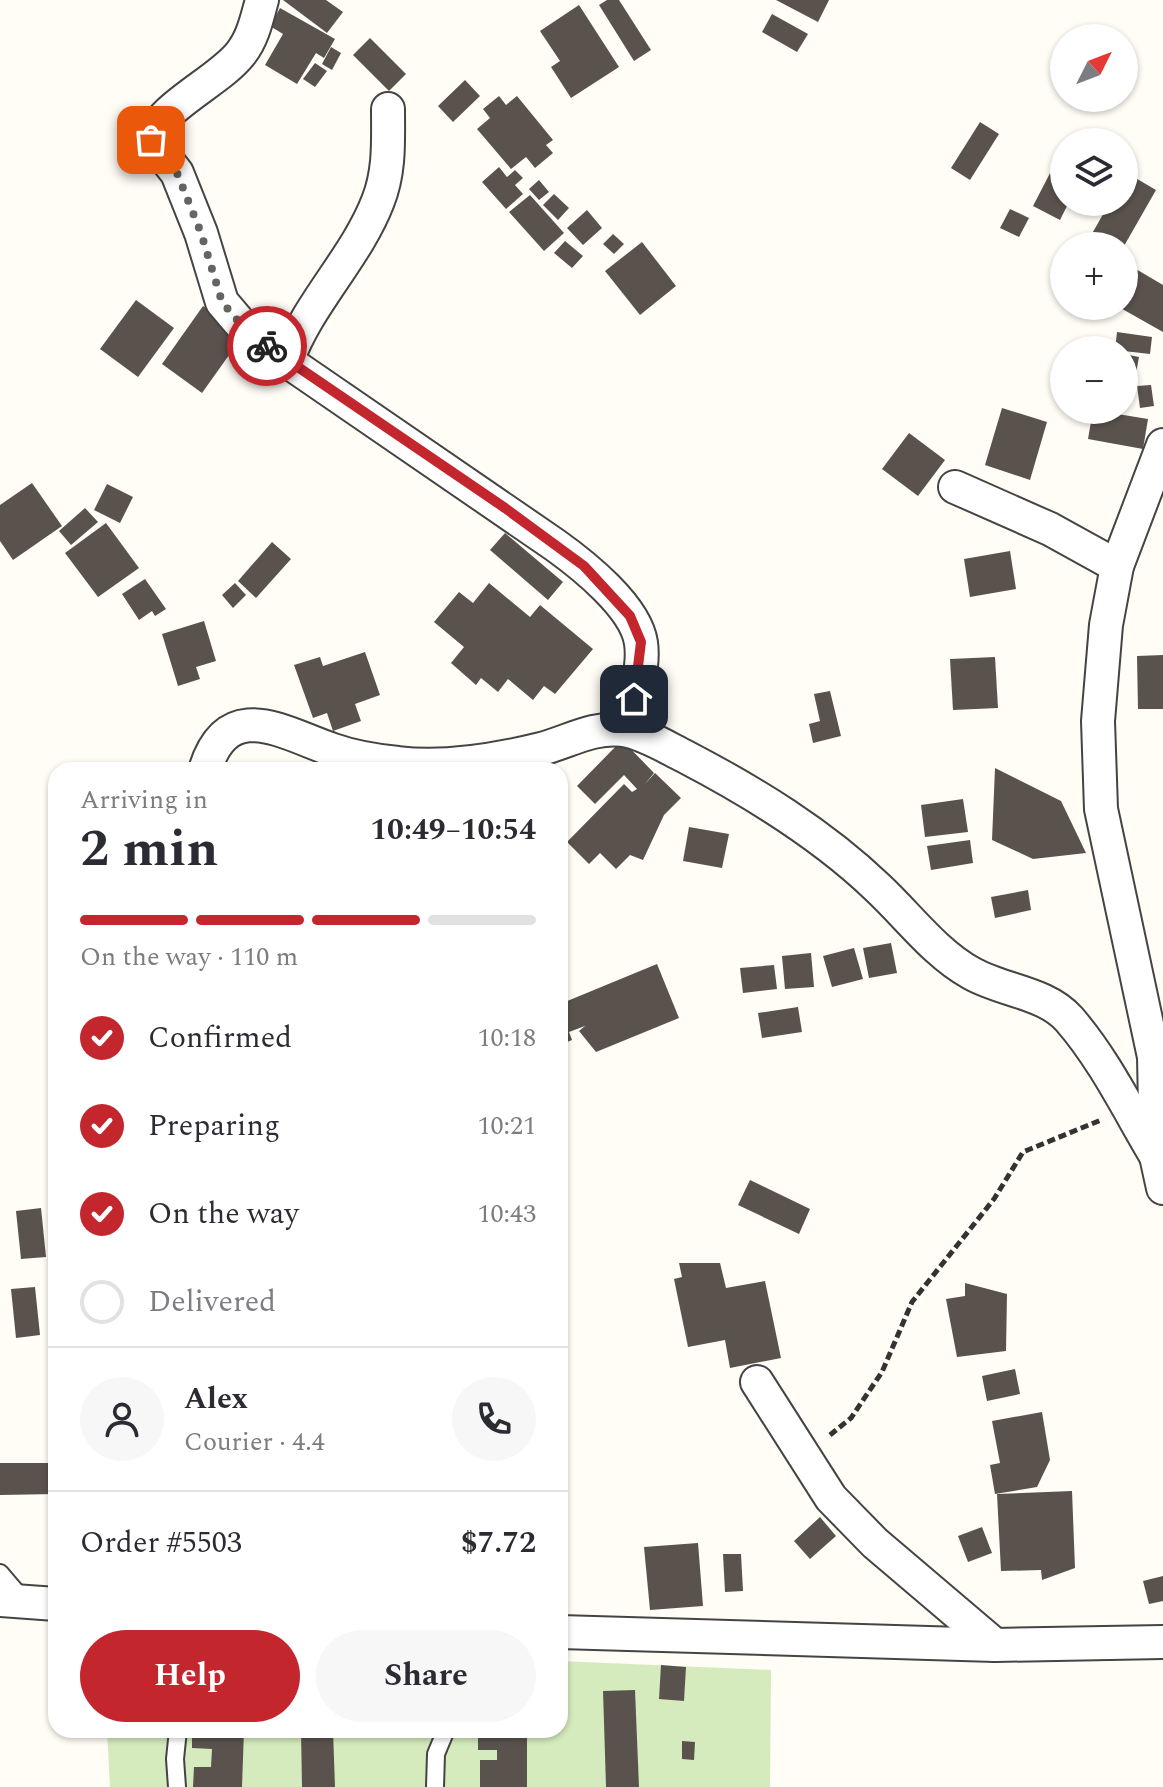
<!DOCTYPE html>
<html lang="en">
<head>
<meta charset="utf-8">
<style>
  body { margin:0; font-family:Spectral,serif; background:#f7f7f7; color:#2b2b33; height:100vh; display:flex; flex-direction:column; font-size:30px; white-space:nowrap }
  * { box-sizing:border-box; margin:0 }
  p { font-size:26px; color:#7c7c81 }
  .icon { flex:none; width:44px; height:44px; fill:none; stroke:currentColor; stroke-width:2; stroke-linecap:round; stroke-linejoin:round }
  .map { position:relative; flex:1; overflow:hidden }
  .side { position:absolute; left:48px; top:762px; width:520px; height:976px; display:flex; flex-direction:column; background:#fff; border-radius:24px; box-shadow:0 2px 6px #0004 }
  .side>* { flex:none }
  .needle { width:52px; rotate:48deg }
  .controls { position:absolute; left:1050px; top:24px; display:grid; gap:16px }
  .controls a { display:grid; place-items:center; width:88px; height:88px; border-radius:50%; background:#fff; box-shadow:0 2px 6px #0004; font-size:40px }
  .pin { position:absolute; display:grid; place-items:center; width:68px; height:68px; color:#fff; margin:-34px; border-radius:16px; box-shadow:0 4px 12px #0006 }
  .courier { position:absolute; display:grid; place-items:center; width:80px; height:80px; margin:-40px; border:6px solid #c4262e; border-radius:50%; background:#fff; color:#222; box-shadow:0 2px 10px #0007 }
  .headline em { font-style:normal; font-weight:700 }
  .headline div { display:flex; flex-direction:column-reverse }
  .headline { display:flex; align-items:center; justify-content:space-between; height:136px; padding:0 32px }
  h1 { font-size:52px; font-weight:700; line-height:60px }
  .bar { display:grid; grid-template-columns:repeat(4,1fr); gap:12px 8px; align-content:center; height:96px; padding:0 32px }
  .bar i { height:10px; border-radius:6px; background:#e1e1e2 }
  .bar .current { background:#c4262e }
  .bar p { grid-column:span 4 }
  .line { display:flex; align-items:center; gap:20px; padding:0 32px; border-top:2px solid #e1e1e2 }
  .line div { flex:1 }
  .round { display:grid; place-items:center; flex:none; width:84px; height:84px; border-radius:42px; background:#f7f7f7 }
  ol { padding:0 32px; list-style:none }
  li { display:flex; align-items:center; gap:24px; height:88px }
  li p { margin-inline-start:auto }
  li .icon { padding:8px; border-radius:50%; background:#c4262e; color:#fff; stroke-width:4 }
  li:last-child { color:#7c7c81 }
  li i { width:44px; height:44px; border:4px solid #e1e1e2; border-radius:50% }
  .cta { display:flex; gap:16px; margin-top:auto; padding:16px 32px }
  .cta a { flex:1; height:92px; border-radius:48px; background:#c4262e; color:#fff; font-size:32px; font-weight:700; line-height:92px; text-align:center }
  .cta a+a { background:#f7f7f7; color:#2b2b33 }
  .map>svg:first-child { display:block }
  .green { fill:#d5ebbd }
  .building { fill:#5a524d }
  .lines { fill:none; stroke-linecap:round; stroke-linejoin:round }
  .lane-casing { stroke:#444; stroke-width:20 }
  .street-casing { stroke:#444; stroke-width:36 }
  .path { stroke:#333; stroke-width:5; stroke-dasharray:8 4; stroke-linecap:butt }
  .lane { stroke:#fff; stroke-width:16 }
  .street { stroke:#fff; stroke-width:32 }
  .done { stroke:#646461; stroke-width:8; stroke-dasharray:0 14.4 }
  .route { stroke:#c4262e; stroke-width:10 }
</style>
</head>
<body>
<div class="map">
<svg width="1163" height="1787" viewBox="0 0 1163 1787">
  <rect width="100%" height="100%" fill="#fffdf5"/>
  <!-- green -->
  <path class="green" d="M560 1661 771 1670 770 1787H110L107 1730H560Z"/>
  <!-- building -->
  <g class="building">
    <path d="M283 0H326L343 12 327 33Z"/>
    <path d="M607 0H619L651 50 634 61 599 5Z"/>
    <path d="M776 0H829L818 22Z"/>
    <path d="M579 5 619 67 571 98 551 67 560 61 540 31Z"/>
    <path d="M280 8 335 39 324 58 316 53 297 84 265 65 283 34 270 26Z"/>
    <path d="M772 14 808 34 797 52 762 32Z"/>
    <path d="M370 38 406 74 389 91 353 55Z"/>
    <path d="M331 47 341 53 332 70 322 64Z"/>
    <path d="M315 63 327 71 315 87 303 79Z"/>
    <path d="M465 80 480 96 453 122 438 106Z"/>
    <path d="M499 96 506 105 517 96 553 140 546 145 553 153 535 168 526 157 511 169 477 129 490 118 483 109Z"/>
    <path d="M980 122 999 134 970 180 951 168Z"/>
    <path d="M1062 150 1064 202H1069L1060 220 1033 206Z"/>
    <path d="M499 167 507 177 515 170 523 178 515 185 523 194 506 209 482 182Z"/>
    <path d="M1127 173 1156 190 1124 246H1085L1110 202H1124Z"/>
    <path d="M539 180 549 192 539 200 529 189Z"/>
    <path d="M554 194 569 208 558 220 543 205Z"/>
    <path d="M530 195 564 233 544 251 509 212Z"/>
    <path d="M1010 209 1029 218 1019 237 1000 228Z"/>
    <path d="M587 210 602 228 583 245 567 228Z"/>
    <path d="M613 234 624 244 614 254 603 244Z"/>
    <path d="M565 241 583 256 572 268 554 253Z"/>
    <path d="M642 242 676 286 640 315 605 271Z"/>
    <path d="M1124 262 1163 285V332L1117 306H1124Z"/>
    <path d="M136 300 174 328 138 377 100 349Z"/>
    <path d="M203 306 244 334 202 393 162 364Z"/>
    <path d="M1117 332 1152 337 1150 354 1115 350Z"/>
    <path d="M1124 354 1139 357 1135 378 1124 376Z"/>
    <path d="M1151 385 1154 406 1140 408 1137 386Z"/>
    <path d="M1002 408 1047 422 1030 480 985 465Z"/>
    <path d="M1093 410 1148 419 1143 449 1088 439Z"/>
    <path d="M909 433 945 460 918 496 882 469Z"/>
    <path d="M32 483 62 526 13 560 0 541V505Z"/>
    <path d="M107 484 133 497 120 523 94 510Z"/>
    <path d="M85 508 98 522 71 545 59 531Z"/>
    <path d="M106 523 139 568 98 597 65 553Z"/>
    <path d="M505 533 563 582 548 600 490 550Z"/>
    <path d="M272 542 291 559 256 598 238 581Z"/>
    <path d="M1010 551 1016 589 970 597 964 559Z"/>
    <path d="M145 579 166 609 155 616 152 611 139 620 122 594Z"/>
    <path d="M235 583 246 595 233 608 222 595Z"/>
    <path d="M489 583 530 617 540 605 593 649 555 694 544 686 533 700 508 679 498 692 481 678 476 685 451 663 464 647 434 622 459 592 473 603Z"/>
    <path d="M204 621 216 661 196 667 200 679 178 686 162 634Z"/>
    <path d="M365 652 380 695 355 704 361 721 333 731 327 713 313 718 294 665 320 657 323 666Z"/>
    <path d="M1163 655V709H1138L1137 656Z"/>
    <path d="M995 657 998 708 953 710 950 659Z"/>
    <path d="M830 691 841 736 813 743 809 724 820 721 814 694Z"/>
    <path d="M622 740 654 773 644 785 655 773 681 798 664 815 643 860 630 855 616 869 600 853 589 864 567 842 624 784 632 792 637 789 624 775 595 804 577 786Z"/>
    <path d="M995 768 1061 801 1086 853 1033 859 992 840Z"/>
    <path d="M963 799 968 832 925 837 921 805Z"/>
    <path d="M689 827 729 834 722 868 683 861Z"/>
    <path d="M970 840 973 863 931 870 927 846Z"/>
    <path d="M1028 890 1031 910 995 918 991 897Z"/>
    <path d="M891 943 897 973 869 978 863 948Z"/>
    <path d="M854 948 863 979 832 987 823 956Z"/>
    <path d="M811 953 814 987 785 989 782 956Z"/>
    <path d="M657 964 679 1018 596 1052 579 1031 585 1026 569 1032 572 1040 560 1045V1004Z"/>
    <path d="M774 965 777 989 743 993 740 968Z"/>
    <path d="M798 1007 802 1032 762 1038 758 1013Z"/>
    <path d="M750 1180 810 1209 799 1234 738 1205Z"/>
    <path d="M41 1208 46 1257 21 1259 16 1211Z"/>
    <path d="M679 1263H720L726 1288 765 1281 781 1358 730 1368 725 1340 688 1347 674 1279 682 1277Z"/>
    <path d="M965 1283 1007 1294 1006 1351 957 1357 946 1299 965 1296Z"/>
    <path d="M35 1287 40 1335 16 1338 11 1289Z"/>
    <path d="M1015 1369 1020 1394 987 1401 982 1376Z"/>
    <path d="M1042 1412 1050 1460 1037 1487 995 1494 990 1465 1000 1463 992 1421Z"/>
    <path d="M0 1463H55L56 1494 0 1495Z"/>
    <path d="M1072 1491 1075 1568 1042 1580 1041 1570 1001 1571 997 1494Z"/>
    <path d="M820 1517 836 1536 810 1559 794 1541Z"/>
    <path d="M982 1527 992 1553 968 1562 958 1536Z"/>
    <path d="M698 1543 703 1606 650 1610 644 1547Z"/>
    <path d="M723 1554H741L743 1591 725 1592Z"/>
    <path d="M1163 1576V1601L1149 1604 1143 1581Z"/>
    <path d="M661 1665 686 1667 684 1701 659 1699Z"/>
    <path d="M635 1690 639 1787H606L603 1691Z"/>
    <path d="M192 1730H244L242 1787H193L194 1767H211L212 1749 192 1748Z"/>
    <path d="M301 1730H333L335 1787H302Z"/>
    <path d="M478 1730H527V1787H480V1760H497V1750H478Z"/>
    <path d="M682 1741 695 1742 694 1760 682 1759Z"/>
  </g>
  <g class="lines">
    <!-- lane casing -->
    <g class="lane-casing">
      <g id="lane">
        <path d="M0 1573 23 1600"/>
        <path d="M177 1787 175 1759 178 1730"/>
        <path d="M435 1787 436 1754 446 1730"/>
      </g>
    </g>
    <!-- street casing -->
    <g class="street-casing">
      <g id="street">
        <path d="M262 0C257 18 253 38 241 53 220 81 157 108 151 140L177 173 201 233 222 302 245 329 287 361 555 545C583 565 636 607 641 643 645 671 632 704 624 730"/>
        <path d="M287 361C308 303 356 258 378 201 390 171 388 140 388 109"/>
        <path d="M1163 445 1117 566 1106 625 1098 721 1101 809 1154 1057 1156 1156 1163 1188"/>
        <path d="M955 487 1050 529 1117 566"/>
        <path d="M205 770C228 695 283 733 333 750 353 757 377 761 398 763 445 769 496 760 541 749 568 742 594 726 623 730 643 733 666 747 684 756 753 792 822 834 878 888 908 916 935 953 971 973 1002 991 1045 992 1069 1019 1104 1059 1129 1111 1156 1156"/>
        <path d="M757 1382 831 1498 875 1543 995 1645"/>
        <path d="M0 1600 56 1604"/>
        <path d="M560 1632 995 1645 1163 1642"/>
      </g>
    </g>
    <!-- path -->
    <path class="path" d="M830 1435 851 1418 882 1372 912 1302 994 1199 1023 1152 1101 1120"/>
    <!-- lane -->
    <use href="#lane" class="lane"/>
    <!-- street -->
    <use href="#street" class="street"/>
  </g>
  <g class="lines">
    <!-- done -->
    <path class="done" d="M151 140 177 173 201 233 222 302 245 329 267 346"/>
    <!-- route -->
    <path class="route" d="M267 346 505 508 584 566 630 616 641 642 634 699"/>
  </g>
</svg>
<div class="controls">
<a><svg class="needle" viewBox="-14 -14 28 28"><path d="M0-13l5 13h-10z" fill="#e53935"/><path d="M0 13l5-13h-10z" fill="#7c7c81"/></svg></a>
<a><svg class="icon" aria-label="layers" viewBox="0 0 24 24"><path d="M12 4l9 5-9 5-9-5zM3 14l9 5 9-5"/></svg></a>
<a>+</a>
<a>−</a>
</div>
<div class="pin" style="left:151px;top:140px;background:#ea580c"><svg class="icon" aria-label="bag" viewBox="0 0 24 24"><path d="M5 8h14l-1 12H6zM9 8a3 3 0 0 1 6 0"/></svg></div>
<div class="pin" style="left:634px;top:699px;background:#1f2937"><svg class="icon" aria-label="home" viewBox="0 0 24 24"><path d="M3 11l9-7 9 7M6 9v11h12V9"/></svg></div>
<div class="courier" style="left:267px;top:346px"><svg class="icon" aria-label="bike" viewBox="0 0 24 24"><circle cx="6" cy="16" r="4"/><circle cx="18" cy="16" r="4"/><path d="M6 16l4-8h5l3 8M10 8l3 8H6M13 5h3"/></svg></div>
<section class="side">
<div class="headline"><div><h1>2 min</h1><p>Arriving in</p></div><em>10:49–10:54</em></div>
<div class="bar"><i class="current"></i><i class="current"></i><i class="current"></i><i></i><p>On the way · 110 m</p></div>
<ol>
<li><svg class="icon" aria-label="check" viewBox="0 0 24 24"><path d="M5 12l5 5 9-10"/></svg>Confirmed<p>10:18</p></li>
<li><svg class="icon" aria-label="check" viewBox="0 0 24 24"><path d="M5 12l5 5 9-10"/></svg>Preparing<p>10:21</p></li>
<li><svg class="icon" aria-label="check" viewBox="0 0 24 24"><path d="M5 12l5 5 9-10"/></svg>On the way<p>10:43</p></li>
<li><i></i>Delivered</li>
</ol>
<div class="line" style="height:144px"><a class="round"><svg class="icon" aria-label="person" viewBox="0 0 24 24"><circle cx="12" cy="8" r="4"/><path d="M4 21q1-7 8-7t8 7"/></svg></a><div><b>Alex</b><p>Courier · 4.4</p></div><a class="round"><svg class="icon" aria-label="phone" viewBox="0 0 24 24"><path d="M5 4h4l2 5-3 2q2 4 5 5l2-3 5 2v4C11 20 4 13 5 4z"/></svg></a></div>
<div class="line" style="height:104px"><div>Order #5503</div><b>$7.72</b></div>
<div class="cta"><a>Help</a><a>Share</a></div>
</section>
</div>
</body>
</html>
